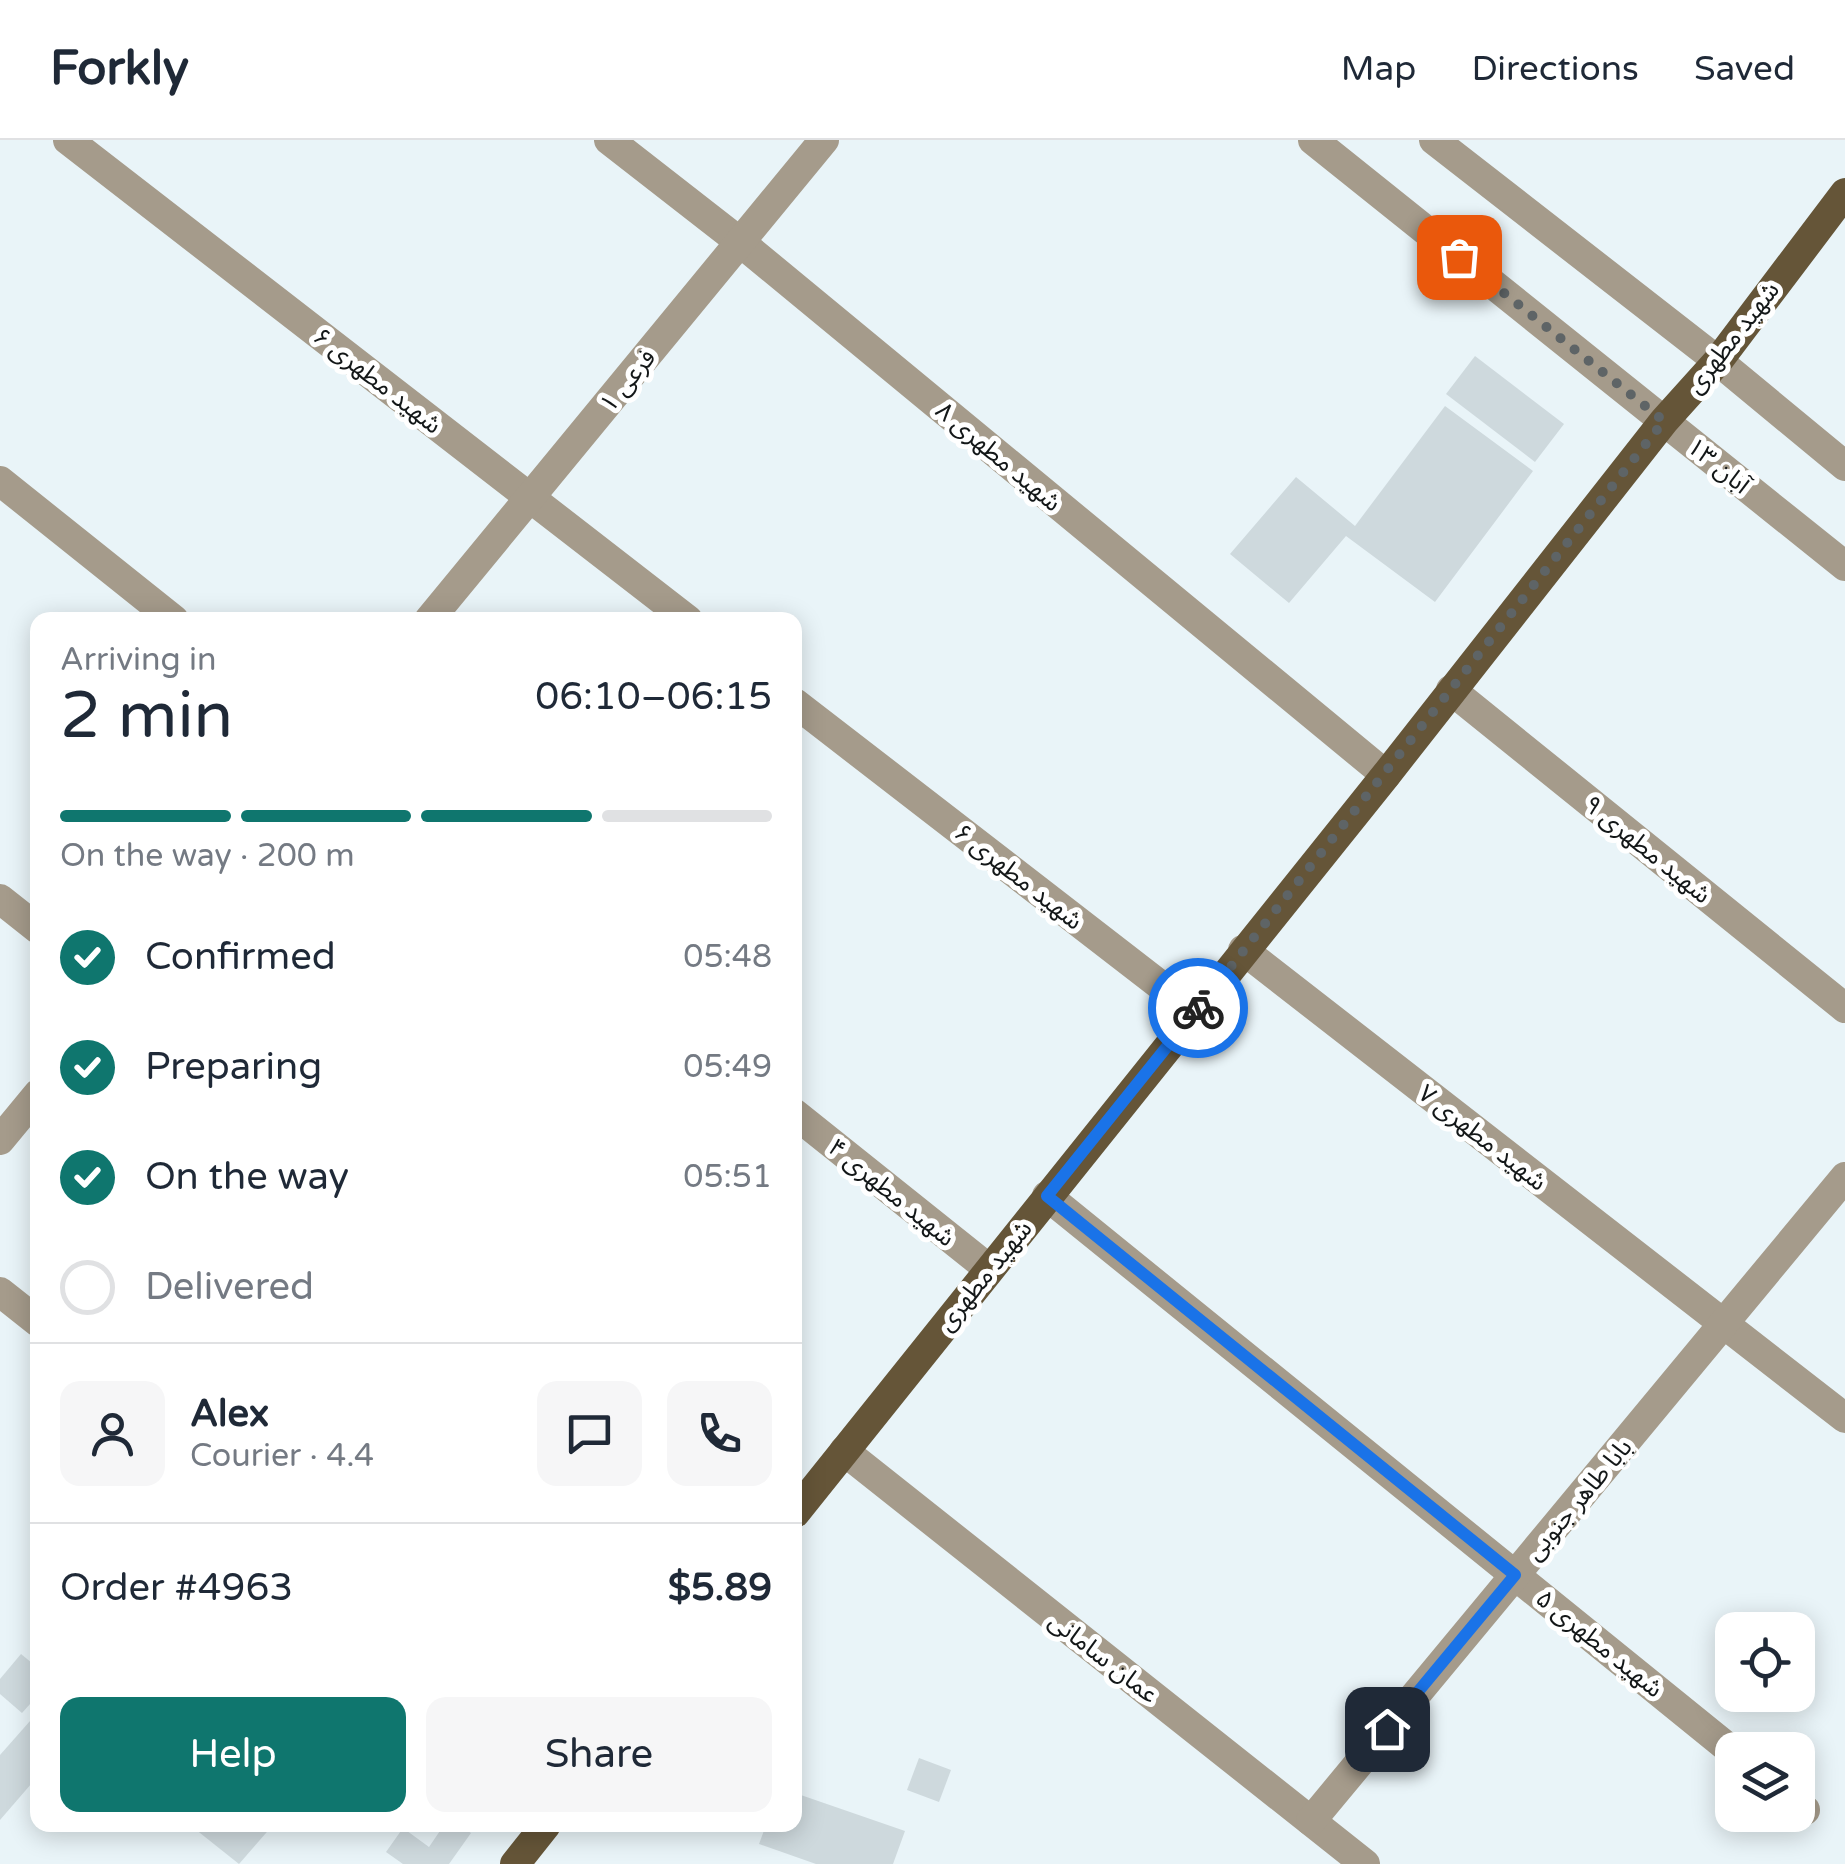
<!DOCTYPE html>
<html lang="en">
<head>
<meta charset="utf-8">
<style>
  body { margin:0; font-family:"Varela Round","Noto Sans Arabic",sans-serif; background:#f6f6f7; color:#1f2937; height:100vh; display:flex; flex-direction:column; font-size:38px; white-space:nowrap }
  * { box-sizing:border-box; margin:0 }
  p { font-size:32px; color:#747a83 }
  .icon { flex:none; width:55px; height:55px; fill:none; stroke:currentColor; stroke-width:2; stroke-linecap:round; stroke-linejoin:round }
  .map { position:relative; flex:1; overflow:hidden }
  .panel { position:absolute; left:30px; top:472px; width:772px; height:1220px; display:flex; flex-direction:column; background:#fff; border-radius:20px; box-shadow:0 5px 25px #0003 }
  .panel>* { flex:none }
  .controls { position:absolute; left:1715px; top:1472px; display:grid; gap:20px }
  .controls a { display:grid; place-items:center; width:100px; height:100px; border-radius:20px; background:#fff; box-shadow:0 5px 25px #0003; font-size:50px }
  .pin { position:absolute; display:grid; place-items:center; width:85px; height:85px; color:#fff; margin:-42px; border-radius:20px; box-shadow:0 5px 15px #0006 }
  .courier { position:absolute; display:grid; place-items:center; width:100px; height:100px; margin:-50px; border:8px solid #1a73e8; border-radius:50%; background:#fff; color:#222; box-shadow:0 2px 12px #0007 }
  .head em { font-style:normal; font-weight:600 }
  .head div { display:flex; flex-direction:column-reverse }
  .head { display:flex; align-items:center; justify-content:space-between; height:170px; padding:0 30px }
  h1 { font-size:65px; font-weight:600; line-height:75px }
  .bar { display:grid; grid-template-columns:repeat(4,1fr); gap:15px 10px; align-content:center; height:120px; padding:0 30px }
  .bar i { height:12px; border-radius:8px; background:#e0e1e3 }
  .bar .active { background:#0f766e }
  .bar p { grid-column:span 4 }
  .line { display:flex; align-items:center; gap:25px; padding:0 30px; border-top:2px solid #e0e1e3 }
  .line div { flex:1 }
  .round { display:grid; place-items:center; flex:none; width:105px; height:105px; border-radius:20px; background:#f6f6f7 }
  ol { padding:0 30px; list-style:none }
  li { display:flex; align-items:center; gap:30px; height:110px }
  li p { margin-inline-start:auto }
  li .icon { padding:10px; border-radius:50%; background:#0f766e; color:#fff; stroke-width:4 }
  li:last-child { color:#747a83 }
  li i { width:55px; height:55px; border:5px solid #e0e1e3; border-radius:50% }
  .button { display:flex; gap:20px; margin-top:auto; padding:20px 30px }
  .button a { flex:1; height:115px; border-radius:20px; background:#0f766e; color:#fff; font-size:40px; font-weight:600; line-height:115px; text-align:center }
  .button a+a { background:#f6f6f7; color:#1f2937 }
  header { display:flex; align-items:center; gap:60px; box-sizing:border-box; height:140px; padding:0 50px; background:#fff; border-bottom:2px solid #e0e1e3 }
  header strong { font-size:48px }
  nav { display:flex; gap:55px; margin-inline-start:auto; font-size:35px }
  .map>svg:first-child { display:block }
  .building { fill:#ced9dd }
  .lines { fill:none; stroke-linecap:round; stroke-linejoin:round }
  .minor { stroke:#a59b8b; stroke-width:30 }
  .major { stroke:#655538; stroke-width:30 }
  .done { stroke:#5e6466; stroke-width:10; stroke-dasharray:0 18 }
  .route { stroke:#1a73e8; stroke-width:12 }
  .labels { text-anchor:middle; stroke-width:10; stroke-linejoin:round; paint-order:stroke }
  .street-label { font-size:25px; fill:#131718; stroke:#fff }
</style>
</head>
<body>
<header>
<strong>Forkly</strong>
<nav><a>Map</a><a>Directions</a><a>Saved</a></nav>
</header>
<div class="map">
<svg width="1845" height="1724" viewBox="0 0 1845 1724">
  <rect width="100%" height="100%" fill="#e9f4f8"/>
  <!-- building -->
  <g class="building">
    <path d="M1475 216 1564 284 1535 322 1446 254Z"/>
    <path d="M1445 266 1533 331 1435 462 1346 396 1289 463 1230 414 1296 337 1355 386Z"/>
    <path d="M21 1514 38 1528V1555L22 1573 0 1554V1539Z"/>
    <path d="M38 1572V1636L0 1680V1615Z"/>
    <path d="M919 1618 951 1630 939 1662 907 1650Z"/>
    <path d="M795 1653 905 1691 893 1724H816L759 1704 766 1685H795Z"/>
    <path d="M190 1685H273L239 1724Z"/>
    <path d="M444 1685H459L471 1693 449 1724H403L386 1712 403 1688 429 1707Z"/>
  </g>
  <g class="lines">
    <!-- minor -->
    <g class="minor">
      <path d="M68 0 688 480"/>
      <path d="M609 0 740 102 1386 635"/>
      <path d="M1313 0 1845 426"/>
      <path d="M1434 0 1718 221 1845 326"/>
      <path d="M0 341 174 480"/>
      <path d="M429 480 824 0"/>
      <path d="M1451 550 1845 868"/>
      <path d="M795 563 1195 872"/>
      <path d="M0 759 38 789"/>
      <path d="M1243 810 1845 1278"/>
      <path d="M795 974 989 1129"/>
      <path d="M0 1000 38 954"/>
      <path d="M1047 1056 1732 1611"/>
      <path d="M0 1152 38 1182"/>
      <path d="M844 1311 1365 1724"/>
      <path d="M1798 1664 1805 1670"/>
      <path d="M1311 1681 1845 1037"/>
    </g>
    <!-- major -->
    <g class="major">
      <path d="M795 1373 1386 635 1664 281 1718 221 1845 53"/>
      <path d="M515 1724 546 1685"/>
    </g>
  </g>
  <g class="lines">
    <!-- done -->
    <path class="done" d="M1198 868 1664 281 1459 117"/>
    <!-- route -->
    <path class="route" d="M1198 868 1047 1056 1515 1435 1387 1589"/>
  </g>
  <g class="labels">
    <!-- street labels -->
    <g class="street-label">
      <text transform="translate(1732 197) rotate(-52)" y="9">شهید مطهری</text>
      <text transform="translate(378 240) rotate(38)" y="9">شهید مطهری ۶</text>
      <text transform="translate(627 240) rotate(-51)" y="9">فرعی ۱</text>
      <text transform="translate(999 316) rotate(40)" y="9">شهید مطهری ۸</text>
      <text transform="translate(1719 325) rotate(39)" y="9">آبان ۱۳</text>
      <text transform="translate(1648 709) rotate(39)" y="9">شهید مطهری ۹</text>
      <text transform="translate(1019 736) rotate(38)" y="9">شهید مطهری ۶</text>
      <text transform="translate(1483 997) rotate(38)" y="9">شهید مطهری ۷</text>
      <text transform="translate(892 1052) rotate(39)" y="9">شهید مطهری ۴</text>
      <text transform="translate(984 1135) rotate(-51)" y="9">شهید مطهری</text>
      <text transform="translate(1578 1359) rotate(-50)" y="9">بابا طاهر جنوبی</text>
      <text transform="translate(1600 1503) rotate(39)" y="9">شهید مطهری ۵</text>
      <text transform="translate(1104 1517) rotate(38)" y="9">عمان سامانی</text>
    </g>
  </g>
</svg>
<div class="controls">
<a><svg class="icon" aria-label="locate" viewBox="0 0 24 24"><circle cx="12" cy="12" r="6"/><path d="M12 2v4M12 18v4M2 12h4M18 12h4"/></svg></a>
<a><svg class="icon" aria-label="layers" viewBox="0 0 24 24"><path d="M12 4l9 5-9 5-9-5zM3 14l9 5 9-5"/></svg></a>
</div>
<div class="pin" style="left:1459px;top:117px;background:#ea580c"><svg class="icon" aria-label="bag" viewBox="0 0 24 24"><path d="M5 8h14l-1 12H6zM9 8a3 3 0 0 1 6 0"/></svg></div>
<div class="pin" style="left:1387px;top:1589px;background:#1f2937"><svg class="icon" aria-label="home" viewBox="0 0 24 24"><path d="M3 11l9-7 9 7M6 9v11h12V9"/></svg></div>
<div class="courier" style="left:1198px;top:868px"><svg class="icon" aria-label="bike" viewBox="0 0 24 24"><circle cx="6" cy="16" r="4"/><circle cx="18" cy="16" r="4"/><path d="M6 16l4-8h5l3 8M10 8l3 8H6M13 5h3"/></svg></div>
<section class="panel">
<div class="head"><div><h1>2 min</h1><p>Arriving in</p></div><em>06:10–06:15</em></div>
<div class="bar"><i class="active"></i><i class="active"></i><i class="active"></i><i></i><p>On the way · 200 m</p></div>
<ol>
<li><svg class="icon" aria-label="check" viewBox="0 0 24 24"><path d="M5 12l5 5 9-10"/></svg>Confirmed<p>05:48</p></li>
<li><svg class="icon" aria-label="check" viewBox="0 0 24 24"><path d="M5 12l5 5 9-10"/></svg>Preparing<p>05:49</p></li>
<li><svg class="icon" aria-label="check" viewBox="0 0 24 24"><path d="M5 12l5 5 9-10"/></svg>On the way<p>05:51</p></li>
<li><i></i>Delivered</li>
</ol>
<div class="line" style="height:180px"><a class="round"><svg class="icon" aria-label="person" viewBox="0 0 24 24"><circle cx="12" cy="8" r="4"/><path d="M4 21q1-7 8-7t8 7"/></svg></a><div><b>Alex</b><p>Courier · 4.4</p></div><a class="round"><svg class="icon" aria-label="chat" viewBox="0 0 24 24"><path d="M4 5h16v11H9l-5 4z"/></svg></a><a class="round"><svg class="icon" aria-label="phone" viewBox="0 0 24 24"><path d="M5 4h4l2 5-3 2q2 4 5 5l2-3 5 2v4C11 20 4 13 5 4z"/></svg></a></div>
<div class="line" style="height:130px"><div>Order #4963</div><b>$5.89</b></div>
<div class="button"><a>Help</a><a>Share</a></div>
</section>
</div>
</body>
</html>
